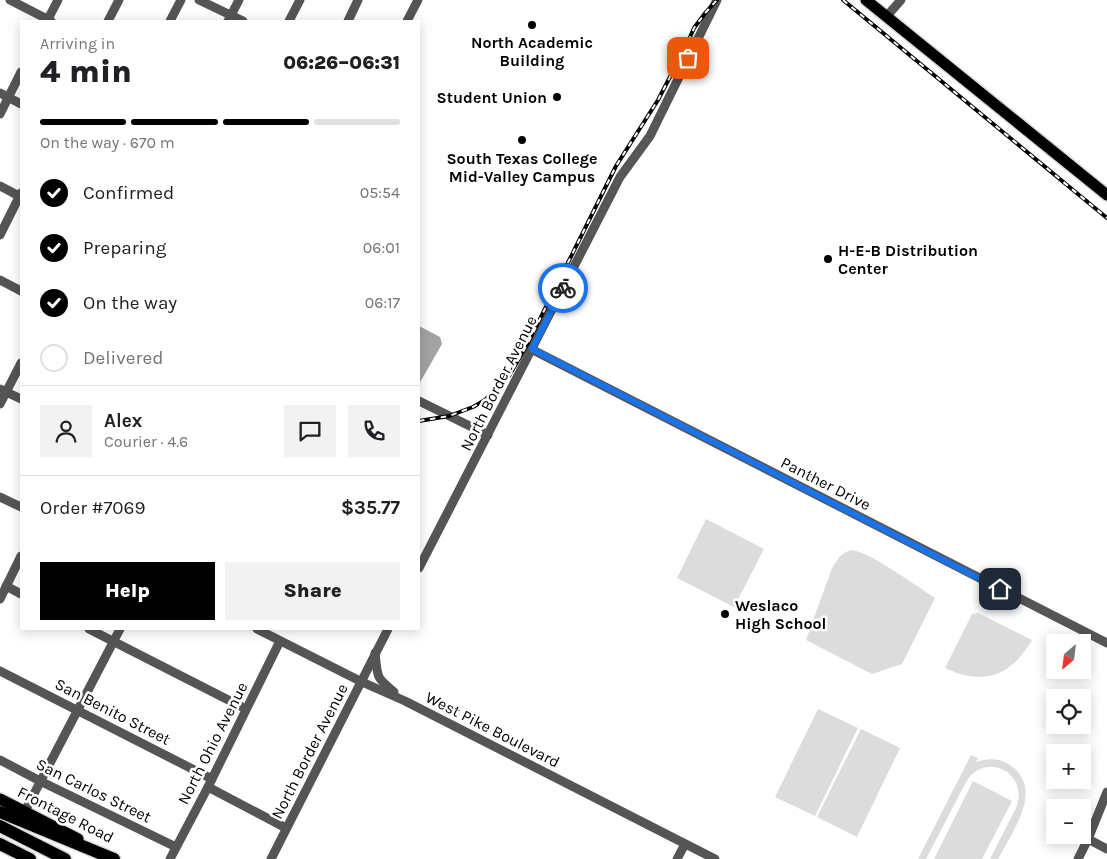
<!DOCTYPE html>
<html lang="en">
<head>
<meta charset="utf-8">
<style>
  body { margin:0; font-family:Karla,sans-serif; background:#f2f2f2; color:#202124; height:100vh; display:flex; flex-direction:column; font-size:19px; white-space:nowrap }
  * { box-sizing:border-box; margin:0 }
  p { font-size:16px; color:#757577 }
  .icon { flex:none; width:28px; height:28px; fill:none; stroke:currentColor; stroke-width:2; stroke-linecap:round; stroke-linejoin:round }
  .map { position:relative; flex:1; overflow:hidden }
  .sheet { position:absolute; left:20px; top:20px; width:400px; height:610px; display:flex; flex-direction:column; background:#fff; border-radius:0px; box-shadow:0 2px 12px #0003 }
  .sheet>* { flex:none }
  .needle { width:32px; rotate:208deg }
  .tools { position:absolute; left:1046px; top:634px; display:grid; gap:10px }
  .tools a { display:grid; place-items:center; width:45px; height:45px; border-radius:0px; background:#fff; box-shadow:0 2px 12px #0003; font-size:25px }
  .pin { position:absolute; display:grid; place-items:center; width:42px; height:42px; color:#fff; margin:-21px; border-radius:10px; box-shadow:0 2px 8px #0006 }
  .courier { position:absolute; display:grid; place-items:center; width:50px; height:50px; margin:-25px; border:4px solid #1a73e8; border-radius:50%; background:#fff; color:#222; box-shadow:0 1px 6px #0007 }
  .headline em { font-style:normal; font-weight:800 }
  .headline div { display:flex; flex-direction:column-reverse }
  .headline { display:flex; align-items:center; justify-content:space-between; height:85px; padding:0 20px }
  h1 { font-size:32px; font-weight:800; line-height:38px }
  .bar { display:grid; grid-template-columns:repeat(4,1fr); gap:8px 5px; align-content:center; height:60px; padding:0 20px }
  .bar i { height:6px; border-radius:4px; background:#e0e0e0 }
  .bar .active { background:#000 }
  .bar p { grid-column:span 4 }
  .line { display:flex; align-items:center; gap:12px; padding:0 20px; border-top:1px solid #e0e0e0 }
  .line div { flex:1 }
  .round { display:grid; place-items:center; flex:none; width:52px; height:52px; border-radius:0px; background:#f2f2f2 }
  ol { padding:0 20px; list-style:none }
  li { display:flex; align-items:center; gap:15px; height:55px }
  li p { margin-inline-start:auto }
  li .icon { padding:5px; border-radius:50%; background:#000; color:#fff; stroke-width:4 }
  li:last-child { color:#757577 }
  li i { width:28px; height:28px; border:2px solid #e0e0e0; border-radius:50% }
  .action { display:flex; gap:10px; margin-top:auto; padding:10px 20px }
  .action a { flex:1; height:58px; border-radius:0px; background:#000; color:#fff; font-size:20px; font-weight:800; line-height:58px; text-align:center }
  .action a+a { background:#f2f2f2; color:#202124 }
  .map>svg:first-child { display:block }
  .green { fill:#dcdcdc }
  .water { fill:#a3a3a3 }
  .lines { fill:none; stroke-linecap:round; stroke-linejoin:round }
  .major-casing { stroke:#dbdbdb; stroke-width:14 }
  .highway-casing { stroke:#dbdbdb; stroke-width:15 }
  .minor { stroke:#555; stroke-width:9 }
  .major { stroke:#000; stroke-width:11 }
  .highway { stroke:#000; stroke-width:12 }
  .rail-casing { stroke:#000; stroke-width:4 }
  .rail { stroke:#fff; stroke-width:2; stroke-dasharray:5.5; stroke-linecap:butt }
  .done { stroke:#595959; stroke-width:5; stroke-dasharray:0 9 }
  .route { stroke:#1a73e8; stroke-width:6 }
  .poi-dot { fill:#000; stroke:#fff; stroke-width:2 }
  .labels { text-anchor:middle; stroke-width:5; stroke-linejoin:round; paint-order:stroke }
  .poi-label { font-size:16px; font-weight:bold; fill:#000; stroke:#fff }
  .street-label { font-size:16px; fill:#000; stroke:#fff }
</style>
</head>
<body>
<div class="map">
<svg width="1107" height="859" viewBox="0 0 1107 859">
  <rect width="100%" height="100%" fill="#fff"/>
  <!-- green -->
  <g class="green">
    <path d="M706 519 764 549 734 607 677 578Z"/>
    <path d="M852 550C872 553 916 586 935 598L902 664 872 674 806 640 832 568C838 559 841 552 852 550Z"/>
    <path d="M978 613 1032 640C1010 677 984 686 945 668L972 614Z"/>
    <path d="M818 709 858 728 815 816 775 797Z"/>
    <path d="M861 729 900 748 857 837 817 817Z"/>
    <path d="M971 755 978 758 976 762C988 758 1000 758 1010 765 1045 789 1012 832 998 859H990L1016 808C1030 773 985 750 966 782L926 859H918Z"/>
    <path d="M973 781 1012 801 982 859H934Z"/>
  </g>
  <!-- water -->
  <path class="water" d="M419 326 440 337 442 344 419 384Z"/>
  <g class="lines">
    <!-- major casing -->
    <g class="major-casing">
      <g id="major">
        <path d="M866 0 1107 195"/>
        <path d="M0 799 78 839"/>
      </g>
    </g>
    <!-- highway casing -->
    <g class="highway-casing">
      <g id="highway">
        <path d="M0 812 114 859"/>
        <path d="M0 826 65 859"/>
        <path d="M0 844 30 859"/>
      </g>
    </g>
    <!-- minor -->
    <g class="minor">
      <path d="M10 0 51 21"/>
      <path d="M199 0 243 21"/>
      <path d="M886 17 901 0"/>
      <path d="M47 21 58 0"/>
      <path d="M108 21 119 0"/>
      <path d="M170 21 181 0"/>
      <path d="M228 21 239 0"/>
      <path d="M289 21 300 0"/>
      <path d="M348 21 358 0"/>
      <path d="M407 21 418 0"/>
      <path d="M0 93 21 104"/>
      <path d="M0 114 21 72"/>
      <path d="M0 186 21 197"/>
      <path d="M0 235 21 193"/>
      <path d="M0 280 21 291"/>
      <path d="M531 349 1107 643"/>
      <path d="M0 389 21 399"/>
      <path d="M419 401 488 435"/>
      <path d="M0 404 21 363"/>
      <path d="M0 497 21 507"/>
      <path d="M419 568 620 177 650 136 717 0"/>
      <path d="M6 586 21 594"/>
      <path d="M0 599 21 556"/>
      <path d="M89 629 246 709"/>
      <path d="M257 629 362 682 405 701 715 859"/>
      <path d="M375 653C378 678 375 676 394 692"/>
      <path d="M0 671 212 779"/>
      <path d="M0 760 42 782 176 847"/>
      <path d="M208 787 286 828"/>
      <path d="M25 811 120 629"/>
      <path d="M1088 839 1107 849"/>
      <path d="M170 859 208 787 280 641"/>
      <path d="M271 859 388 629"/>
      <path d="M677 859 685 844"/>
      <path d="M1078 859 1088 839 1107 792"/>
    </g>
    <!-- major -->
    <use href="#major" class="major"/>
    <!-- highway -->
    <use href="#highway" class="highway"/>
    <!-- rail casing -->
    <g class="rail-casing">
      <g id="rail">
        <path d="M843 0 1107 218"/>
        <path d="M419 421 449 416 473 407 485 400 509 376 528 343 616 166 658 100 687 44 694 28 706 12 717 0"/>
      </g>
    </g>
    <!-- rail -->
    <use href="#rail" class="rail"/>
  </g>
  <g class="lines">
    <!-- done -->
    <path class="done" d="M563 288 620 177 650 136 688 58"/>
    <!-- route -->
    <path class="route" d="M563 288 532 349 1000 589"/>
  </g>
  <!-- markers -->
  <g class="poi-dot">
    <circle cx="532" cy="25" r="5"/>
    <circle cx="557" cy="97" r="5"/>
    <circle cx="522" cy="140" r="5"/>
    <circle cx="828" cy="259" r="5"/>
    <circle cx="725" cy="614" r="5"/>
  </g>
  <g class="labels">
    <!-- poi labels -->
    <g class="poi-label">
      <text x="532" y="48">North Academic<tspan x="532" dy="18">Building</tspan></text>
      <text x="547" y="103" text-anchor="end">Student Union</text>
      <text x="522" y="164">South Texas College<tspan x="522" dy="18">Mid-Valley Campus</tspan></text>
      <text x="838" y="256" text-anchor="start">H-E-B Distribution<tspan x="838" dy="18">Center</tspan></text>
      <text x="735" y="611" text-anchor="start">Weslaco<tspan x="735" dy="18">High School</tspan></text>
    </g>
    <!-- street labels -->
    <g class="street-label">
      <text transform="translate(498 383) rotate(-63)" y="6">North Border Avenue</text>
      <text transform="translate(826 483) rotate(27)" y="6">Panther Drive</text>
      <text transform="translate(113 711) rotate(27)" y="6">San Benito Street</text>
      <text transform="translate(493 729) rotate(27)" y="6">West Pike Boulevard</text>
      <text transform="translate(212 743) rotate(-63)" y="6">North Ohio Avenue</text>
      <text transform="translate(309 751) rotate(-63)" y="6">North Border Avenue</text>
      <text transform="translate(94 790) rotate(26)" y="6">San Carlos Street</text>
      <text transform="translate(66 814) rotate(27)" y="6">Frontage Road</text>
    </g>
  </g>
</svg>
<div class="tools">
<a><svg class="needle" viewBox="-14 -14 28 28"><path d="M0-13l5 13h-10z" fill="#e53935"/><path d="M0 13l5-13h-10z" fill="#757577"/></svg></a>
<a><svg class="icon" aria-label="locate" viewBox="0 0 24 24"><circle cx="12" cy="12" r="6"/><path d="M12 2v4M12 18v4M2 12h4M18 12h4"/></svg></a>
<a>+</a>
<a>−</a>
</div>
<div class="pin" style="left:688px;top:58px;background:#ea580c"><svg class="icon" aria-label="bag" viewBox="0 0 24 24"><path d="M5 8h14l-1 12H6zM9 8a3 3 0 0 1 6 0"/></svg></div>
<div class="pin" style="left:1000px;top:589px;background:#1f2937"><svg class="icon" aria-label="home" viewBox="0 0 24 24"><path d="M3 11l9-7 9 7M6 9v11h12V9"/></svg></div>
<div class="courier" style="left:563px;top:288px"><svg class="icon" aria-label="bike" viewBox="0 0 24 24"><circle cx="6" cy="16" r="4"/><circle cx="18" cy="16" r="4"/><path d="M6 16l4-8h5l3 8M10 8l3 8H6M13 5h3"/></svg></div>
<section class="sheet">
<div class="headline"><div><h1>4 min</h1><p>Arriving in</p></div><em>06:26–06:31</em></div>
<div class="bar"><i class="active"></i><i class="active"></i><i class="active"></i><i></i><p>On the way · 670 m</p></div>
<ol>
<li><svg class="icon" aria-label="check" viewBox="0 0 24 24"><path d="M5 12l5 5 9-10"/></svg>Confirmed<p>05:54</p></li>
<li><svg class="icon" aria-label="check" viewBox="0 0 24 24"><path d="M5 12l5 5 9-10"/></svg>Preparing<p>06:01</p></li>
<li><svg class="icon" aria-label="check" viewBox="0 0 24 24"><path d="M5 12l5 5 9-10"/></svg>On the way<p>06:17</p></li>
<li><i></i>Delivered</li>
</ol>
<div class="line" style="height:90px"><a class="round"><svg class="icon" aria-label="person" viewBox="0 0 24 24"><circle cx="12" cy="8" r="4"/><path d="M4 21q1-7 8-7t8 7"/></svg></a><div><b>Alex</b><p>Courier · 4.6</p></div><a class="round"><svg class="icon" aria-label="chat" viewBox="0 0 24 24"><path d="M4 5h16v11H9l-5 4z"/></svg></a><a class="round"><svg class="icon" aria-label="phone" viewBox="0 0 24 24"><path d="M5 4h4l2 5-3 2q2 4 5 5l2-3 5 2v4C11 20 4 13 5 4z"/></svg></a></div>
<div class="line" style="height:65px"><div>Order #7069</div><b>$35.77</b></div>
<div class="action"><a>Help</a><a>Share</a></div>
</section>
</div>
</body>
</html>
